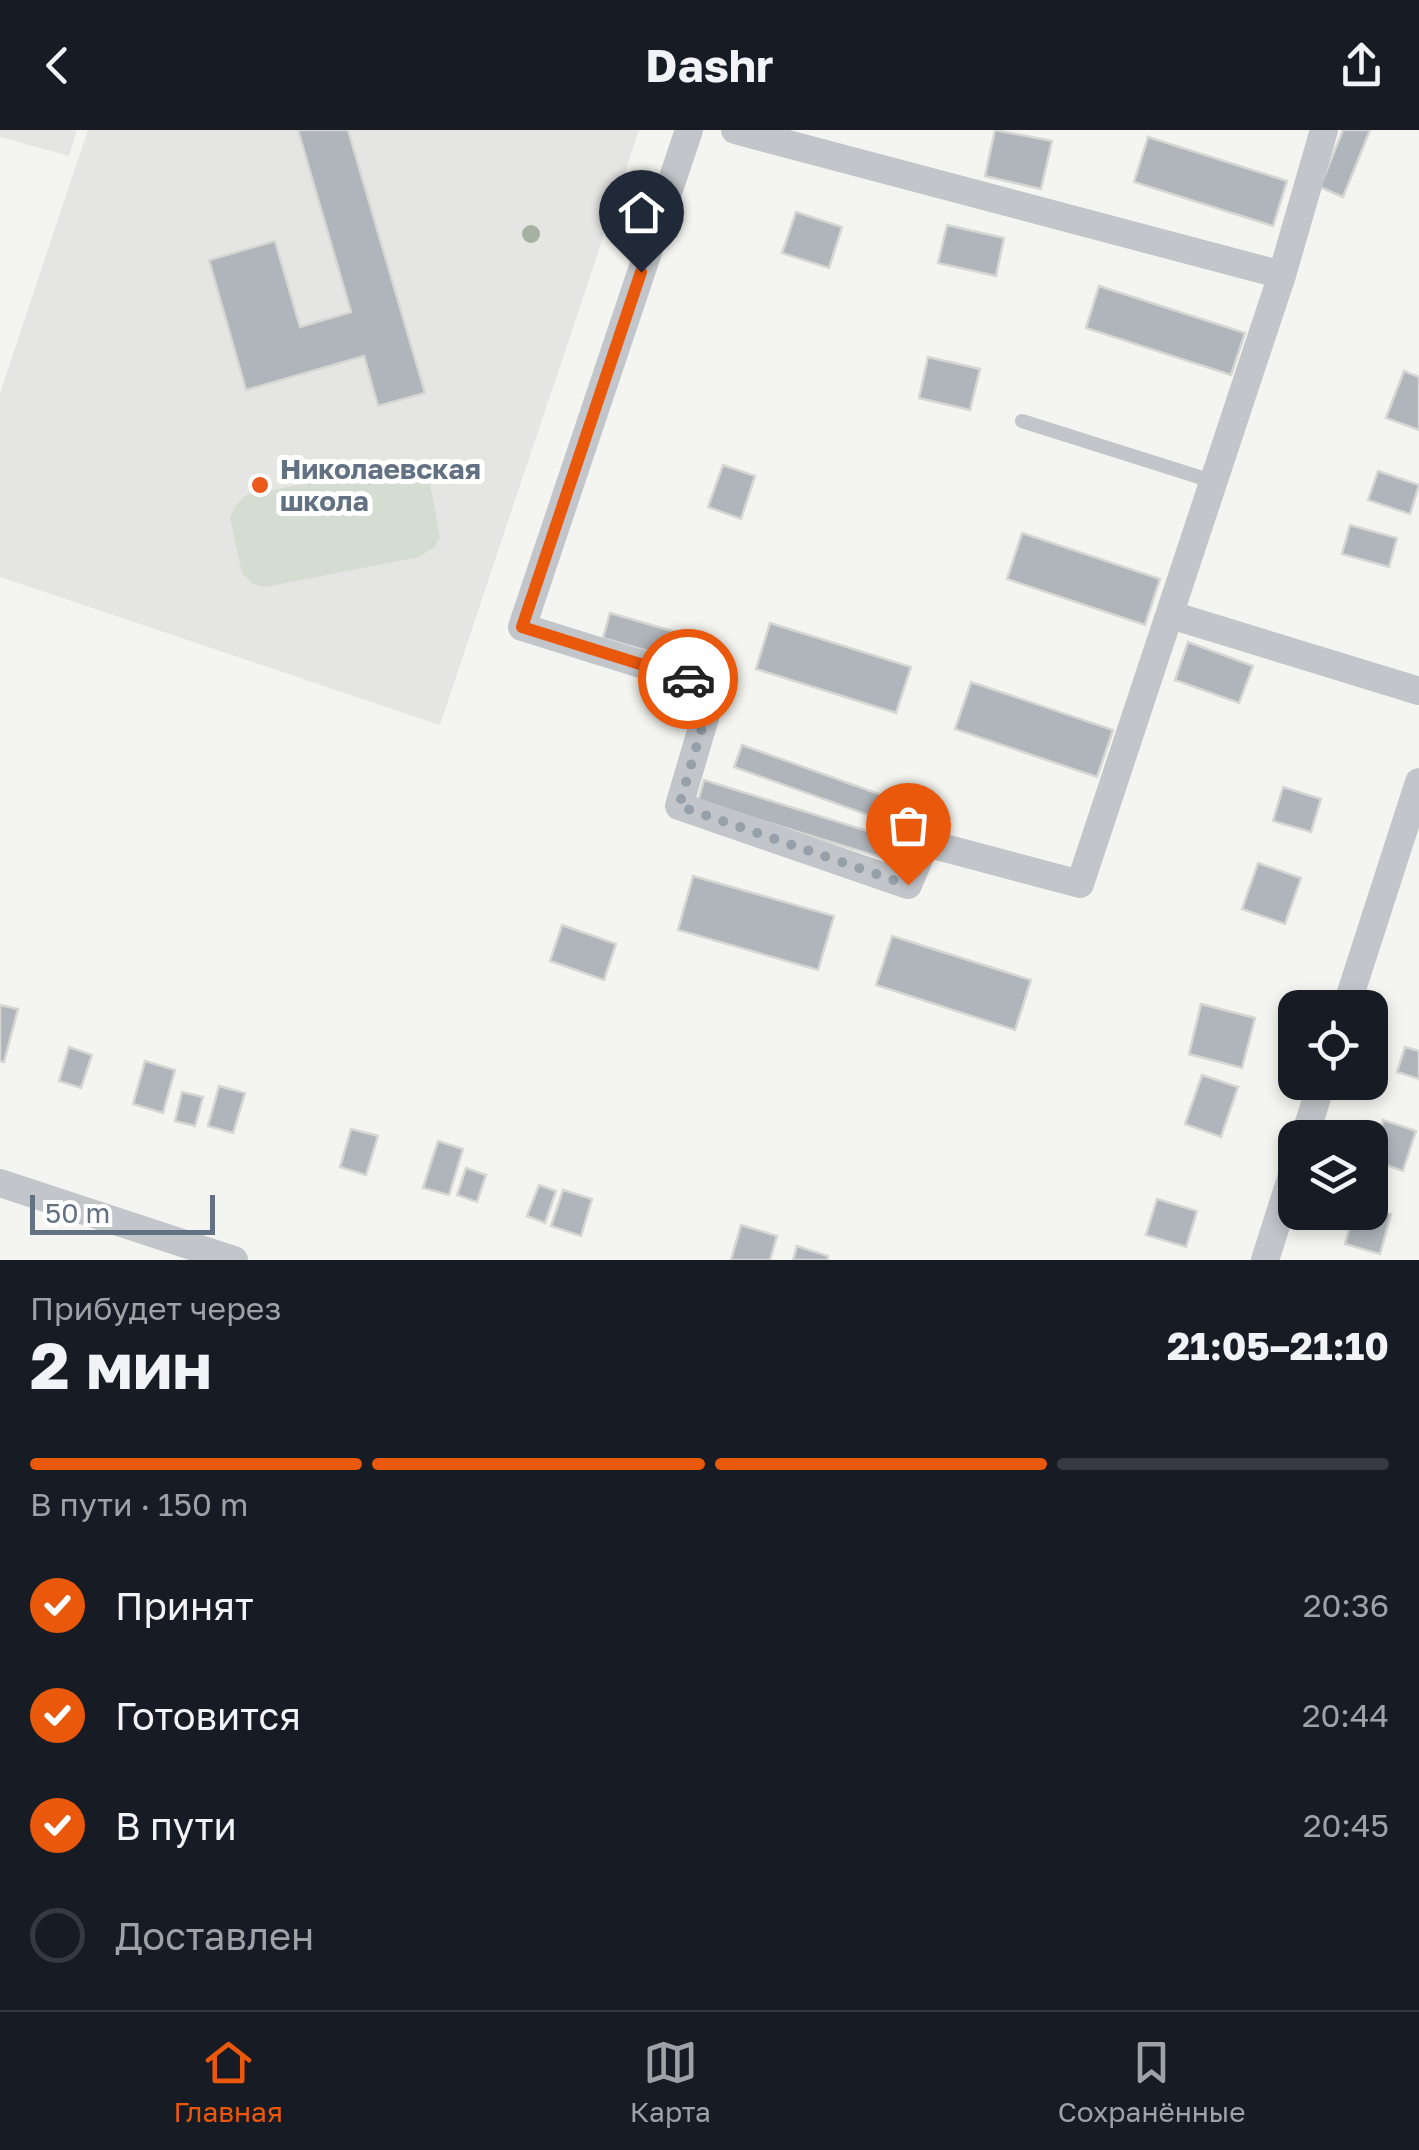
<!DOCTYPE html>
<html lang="ru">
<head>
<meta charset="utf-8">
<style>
  body { margin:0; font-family:"Golos Text",sans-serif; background:#242831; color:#f1f3f6; height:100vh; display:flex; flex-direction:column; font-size:38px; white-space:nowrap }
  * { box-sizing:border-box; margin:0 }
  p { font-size:32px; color:#9ea1a6 }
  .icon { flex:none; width:55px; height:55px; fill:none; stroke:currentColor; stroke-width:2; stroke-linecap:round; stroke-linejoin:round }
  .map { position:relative; height:1130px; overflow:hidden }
  .drawer { display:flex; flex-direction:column; background:#171b24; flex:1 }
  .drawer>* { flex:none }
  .tools { position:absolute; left:1278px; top:860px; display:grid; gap:20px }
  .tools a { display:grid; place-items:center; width:110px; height:110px; border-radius:20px; background:#171b24; box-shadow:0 5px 15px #0003; font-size:50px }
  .scale { position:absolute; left:30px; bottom:25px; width:185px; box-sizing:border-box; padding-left:10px; border:5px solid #627283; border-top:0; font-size:28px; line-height:35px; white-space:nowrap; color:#627283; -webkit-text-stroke:8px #fff; paint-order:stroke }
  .pin { position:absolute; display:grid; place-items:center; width:85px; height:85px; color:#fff; margin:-102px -42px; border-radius:50% 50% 50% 0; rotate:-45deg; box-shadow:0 0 10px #0007 }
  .pin .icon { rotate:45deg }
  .courier { position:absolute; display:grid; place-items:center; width:100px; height:100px; margin:-50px; border:8px solid #ea580c; border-radius:50%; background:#fff; color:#222; box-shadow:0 2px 12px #0007 }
  .overview em { font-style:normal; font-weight:700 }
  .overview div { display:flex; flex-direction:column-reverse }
  .overview { display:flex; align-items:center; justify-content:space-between; height:170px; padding:0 30px }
  h1 { font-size:65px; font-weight:700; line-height:75px }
  .bar { display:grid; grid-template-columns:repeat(4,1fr); gap:15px 10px; align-content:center; height:120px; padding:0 30px }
  .bar i { height:12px; border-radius:8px; background:#363941 }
  .bar .current { background:#ea580c }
  .bar p { grid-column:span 4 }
  ol { padding:0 30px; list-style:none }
  li { display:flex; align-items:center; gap:30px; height:110px }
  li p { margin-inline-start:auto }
  li .icon { padding:10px; border-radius:50%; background:#ea580c; color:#fff; stroke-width:4 }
  li:last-child { color:#9ea1a6 }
  li i { width:55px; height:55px; border:5px solid #363941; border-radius:50% }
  header { display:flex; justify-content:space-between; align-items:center; height:130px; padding:0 30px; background:#171b24; font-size:45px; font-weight:700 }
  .dock { display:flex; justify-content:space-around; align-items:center; height:140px; border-top:2px solid #363941; background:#171b24; font-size:28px; color:#9ea1a6 }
  .dock a { display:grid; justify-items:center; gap:5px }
  .dock .current { color:#ea580c }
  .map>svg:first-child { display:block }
  .built { fill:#e5e6e4 }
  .green { fill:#d5dcd1 }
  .building { fill:#afb5bb; stroke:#d6d6d3; stroke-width:2.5 }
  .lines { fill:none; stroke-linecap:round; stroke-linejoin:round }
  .service { stroke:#c2c5c9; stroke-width:14 }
  .minor { stroke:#c2c5c9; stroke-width:28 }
  .tree { fill:#a5b1a1 }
  .done { stroke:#95a0a9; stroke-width:10; stroke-dasharray:0 18 }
  .route { stroke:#ea580c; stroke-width:12 }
  .poi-dot { fill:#eb5a1a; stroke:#fff; stroke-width:4 }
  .labels { text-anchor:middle; stroke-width:10; stroke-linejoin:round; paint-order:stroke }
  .poi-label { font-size:28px; font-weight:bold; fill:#627283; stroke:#fff; text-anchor:start }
</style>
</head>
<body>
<header><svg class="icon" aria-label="back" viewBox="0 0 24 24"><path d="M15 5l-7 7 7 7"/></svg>Dashr<svg class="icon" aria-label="share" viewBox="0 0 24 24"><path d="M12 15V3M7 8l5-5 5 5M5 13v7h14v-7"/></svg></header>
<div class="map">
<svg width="1419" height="1130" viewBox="0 0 1419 1130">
  <rect width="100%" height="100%" fill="#f4f5f0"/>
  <!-- built -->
  <g class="built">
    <path d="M0 0H77L69 26 0 7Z"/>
    <path d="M88 0H639L440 595 0 447V263Z"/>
  </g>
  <!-- green -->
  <path class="green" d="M408 334 429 349 440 407 435 417 419 427 265 457 253 454 242 443 230 388 235 376 246 365Z"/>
  <!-- building -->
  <g class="building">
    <path d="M298 0H348L425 263 378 276 364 226 246 260 209 130 275 111 300 197 351 182Z"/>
    <path d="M995 0 1052 11 1041 59 985 46Z"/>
    <path d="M1343 0H1370L1343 67 1320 57Z"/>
    <path d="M1148 7 1287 51 1273 96 1134 52Z"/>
    <path d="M796 82 842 97 829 138 782 123Z"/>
    <path d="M947 95 1004 108 996 146 938 133Z"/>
    <path d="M1099 156 1245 203 1231 245 1086 198Z"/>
    <path d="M928 227 980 239 970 280 919 268Z"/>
    <path d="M1404 241 1419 247V300L1386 288Z"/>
    <path d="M723 335 755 346 741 389 708 377Z"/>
    <path d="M1378 341 1419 355 1410 384 1368 370Z"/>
    <path d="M1350 395 1397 408 1389 437 1342 424Z"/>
    <path d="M1022 403 1160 449 1145 495 1007 449Z"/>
    <path d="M610 483 717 514 710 539 603 508Z"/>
    <path d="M770 493 911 537 896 583 756 539Z"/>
    <path d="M1188 512 1253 536 1239 573 1175 550Z"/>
    <path d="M971 552 1113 600 1097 647 955 599Z"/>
    <path d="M742 615 904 673 896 695 734 637Z"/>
    <path d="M704 650 906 713 899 733 698 671Z"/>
    <path d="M1283 657 1321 669 1311 702 1273 691Z"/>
    <path d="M1258 733 1301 748 1285 794 1242 779Z"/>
    <path d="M693 746 834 786 818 840 678 800Z"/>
    <path d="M562 795 616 814 604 850 550 831Z"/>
    <path d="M892 806 1031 850 1015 900 876 855Z"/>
    <path d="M1201 874 1255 888 1242 938 1189 924Z"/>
    <path d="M0 875 18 879 4 932 0 931Z"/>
    <path d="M69 917 92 925 81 958 59 951Z"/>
    <path d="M1405 917 1419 921V949L1397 942Z"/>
    <path d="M145 931 175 940 163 983 133 974Z"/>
    <path d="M1202 945 1238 957 1221 1007 1185 994Z"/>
    <path d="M219 956 245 963 233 1003 208 996Z"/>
    <path d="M182 962 203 967 195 996 175 991Z"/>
    <path d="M1383 990 1416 1001 1403 1041 1374 1031Z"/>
    <path d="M351 999 378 1006 366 1045 340 1037Z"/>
    <path d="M438 1011 463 1019 449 1065 423 1058Z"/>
    <path d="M466 1038 486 1045 477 1072 457 1065Z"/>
    <path d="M539 1055 556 1061 545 1093 527 1086Z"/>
    <path d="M563 1060 592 1069 581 1106 551 1096Z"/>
    <path d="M1157 1069 1197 1081 1186 1117 1146 1105Z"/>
    <path d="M1370 1078 1391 1084 1380 1124 1345 1114 1354 1082H1370Z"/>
    <path d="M741 1095 777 1106 770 1130H731Z"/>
    <path d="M797 1116 828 1126 827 1130H793Z"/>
  </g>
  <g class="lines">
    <!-- service -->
    <path class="service" d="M1022 291 1215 352"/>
    <!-- minor -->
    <g class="minor">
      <path d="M689 0 522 497 714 557 679 676 908 755 926 713 1080 754 1282 145 1324 0"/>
      <path d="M735 0 1282 145"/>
      <path d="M1171 485 1419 561"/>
      <path d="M1346 878 1419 652"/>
      <path d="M1304 1008 1322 952"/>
      <path d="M0 1053 234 1130"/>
      <path d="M1265 1130 1295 1036"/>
    </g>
  </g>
  <!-- trees -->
  <circle class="tree" cx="531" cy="104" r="9"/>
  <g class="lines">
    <!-- done -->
    <path class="done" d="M688 549 714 557 679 676 908 755"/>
    <!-- route -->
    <path class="route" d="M641 142 522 497 688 549"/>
  </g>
  <!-- markers -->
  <circle class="poi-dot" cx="260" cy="355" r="10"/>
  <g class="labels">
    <!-- poi labels -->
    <g class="poi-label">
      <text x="280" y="349">Николаевская<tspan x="280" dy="32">школа</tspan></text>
    </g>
  </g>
</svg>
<div class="tools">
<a><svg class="icon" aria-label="locate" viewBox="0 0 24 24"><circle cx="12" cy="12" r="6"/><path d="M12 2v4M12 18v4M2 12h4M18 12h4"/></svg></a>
<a><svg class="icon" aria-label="layers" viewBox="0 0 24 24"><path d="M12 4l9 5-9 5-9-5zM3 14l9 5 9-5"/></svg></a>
</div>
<div class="scale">50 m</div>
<div class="pin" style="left:908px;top:755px;background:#ea580c"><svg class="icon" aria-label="bag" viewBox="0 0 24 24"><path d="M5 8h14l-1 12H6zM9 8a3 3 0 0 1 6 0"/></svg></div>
<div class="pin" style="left:641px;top:142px;background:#1f2937"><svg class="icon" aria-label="home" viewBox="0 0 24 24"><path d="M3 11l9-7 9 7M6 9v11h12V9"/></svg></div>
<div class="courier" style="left:688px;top:549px"><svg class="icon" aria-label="car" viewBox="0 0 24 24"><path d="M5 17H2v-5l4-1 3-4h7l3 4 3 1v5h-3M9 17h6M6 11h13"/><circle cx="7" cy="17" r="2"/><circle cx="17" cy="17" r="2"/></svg></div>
</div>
<section class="drawer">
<div class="overview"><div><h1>2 мин</h1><p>Прибудет через</p></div><em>21:05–21:10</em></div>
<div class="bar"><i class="current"></i><i class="current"></i><i class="current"></i><i></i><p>В пути · 150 m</p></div>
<ol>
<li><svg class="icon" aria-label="check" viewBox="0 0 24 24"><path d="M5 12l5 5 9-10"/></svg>Принят<p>20:36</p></li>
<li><svg class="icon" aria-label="check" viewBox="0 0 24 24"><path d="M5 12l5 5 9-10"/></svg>Готовится<p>20:44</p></li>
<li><svg class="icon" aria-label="check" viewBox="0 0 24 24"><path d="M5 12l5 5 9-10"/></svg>В пути<p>20:45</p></li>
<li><i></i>Доставлен</li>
</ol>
</section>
<nav class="dock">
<a class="current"><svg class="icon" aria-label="home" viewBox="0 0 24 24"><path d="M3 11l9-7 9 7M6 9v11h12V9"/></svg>Главная</a>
<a><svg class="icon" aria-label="map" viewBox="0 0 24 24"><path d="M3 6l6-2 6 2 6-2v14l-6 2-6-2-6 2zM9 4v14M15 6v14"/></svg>Карта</a>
<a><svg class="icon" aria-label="saved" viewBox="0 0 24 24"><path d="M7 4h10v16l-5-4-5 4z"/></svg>Сохранённые</a>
</nav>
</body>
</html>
